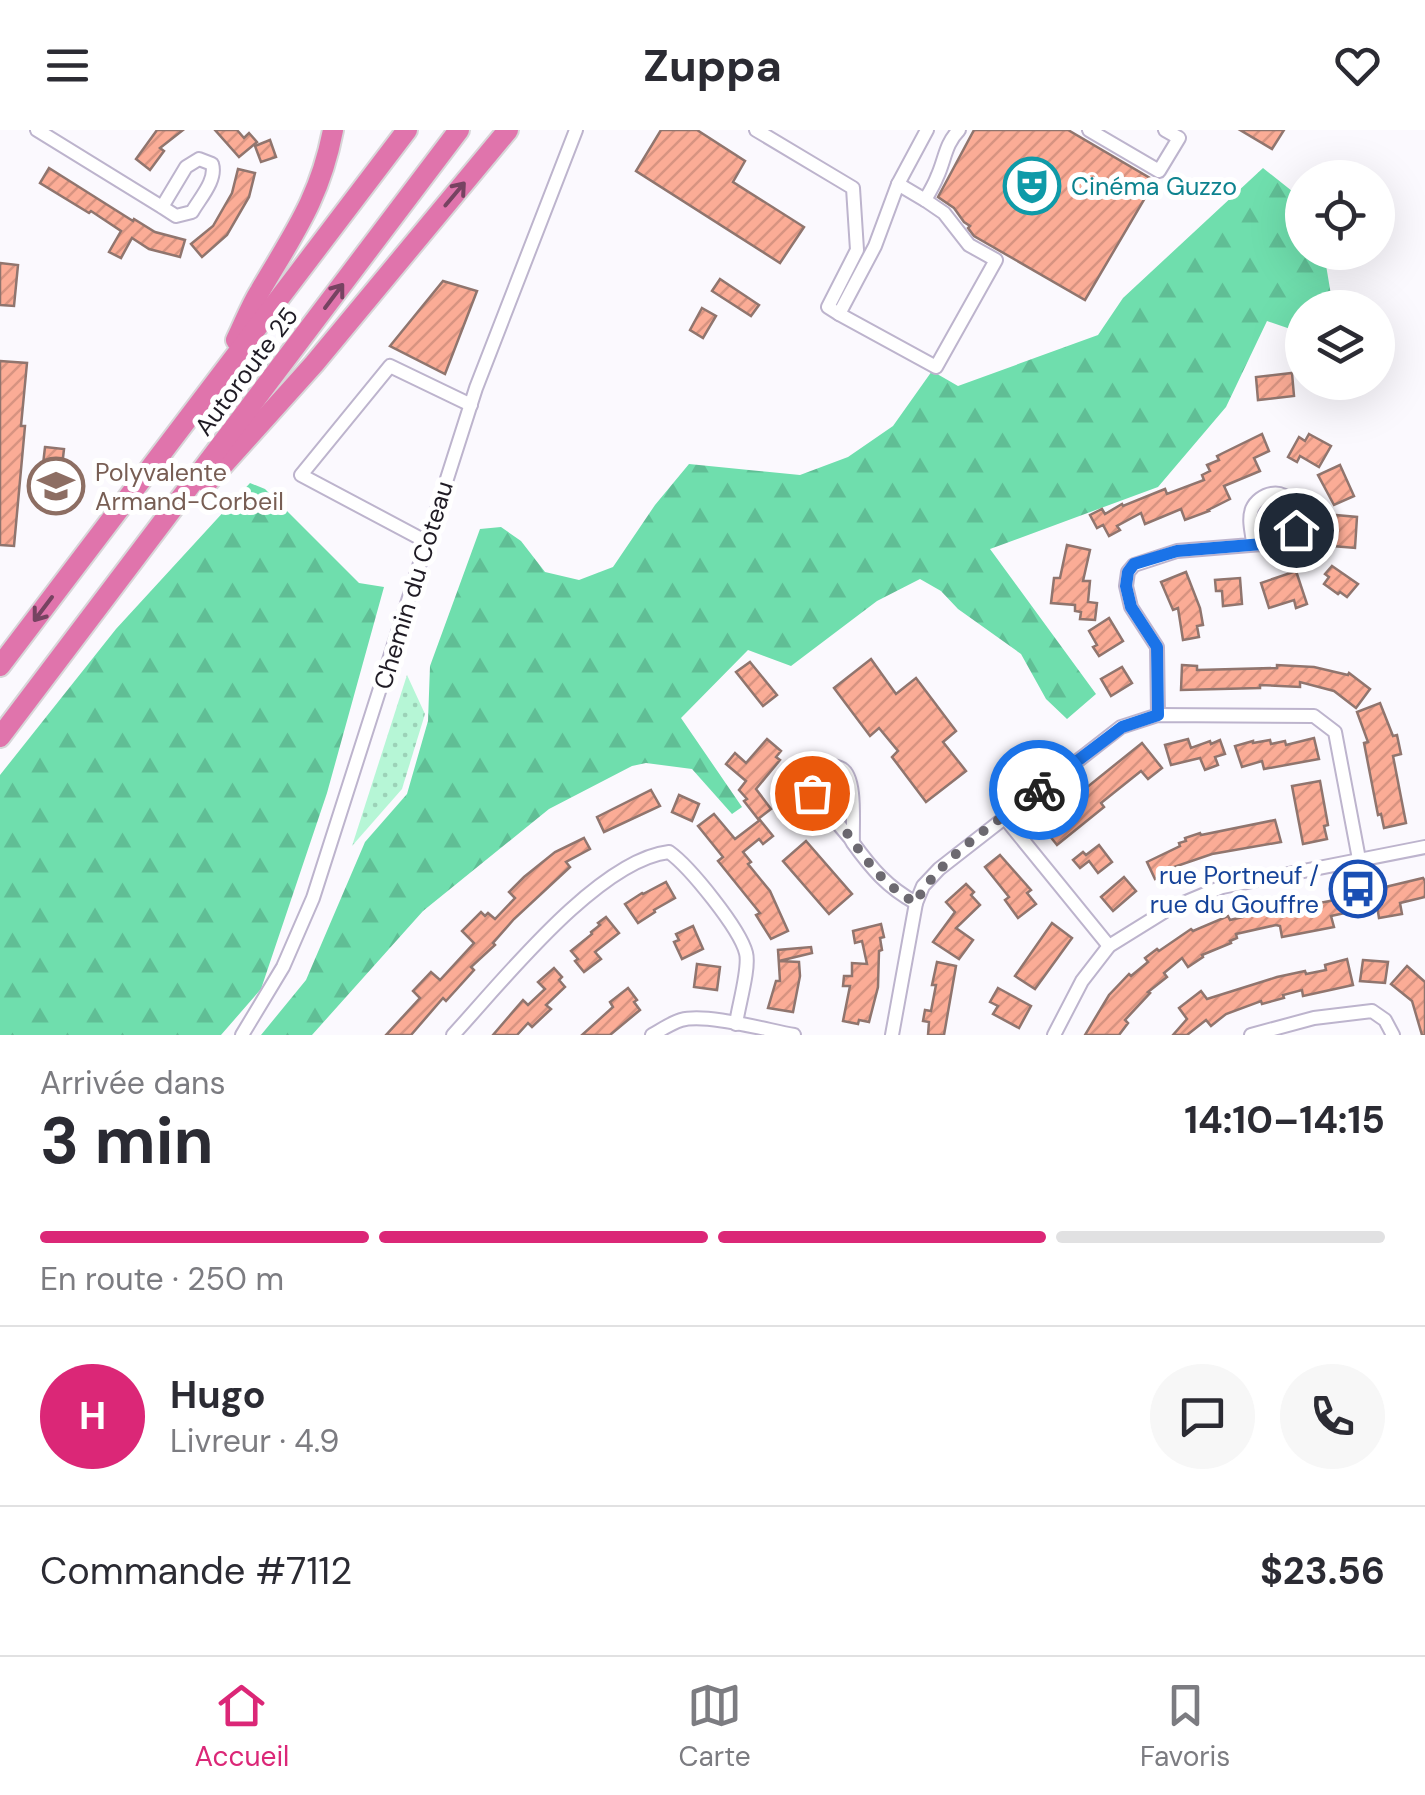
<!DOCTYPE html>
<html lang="fr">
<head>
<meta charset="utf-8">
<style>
  body { margin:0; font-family:"DM Sans",sans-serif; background:#f7f7f7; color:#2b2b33; height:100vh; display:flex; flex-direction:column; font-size:38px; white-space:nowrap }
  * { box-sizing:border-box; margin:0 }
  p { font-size:32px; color:#7c7c81 }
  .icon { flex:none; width:55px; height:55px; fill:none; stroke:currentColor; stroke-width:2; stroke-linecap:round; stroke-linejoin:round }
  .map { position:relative; height:905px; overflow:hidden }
  .drawer { display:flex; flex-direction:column; background:#fff; flex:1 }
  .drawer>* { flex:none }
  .fabs { position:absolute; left:1285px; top:30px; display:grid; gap:20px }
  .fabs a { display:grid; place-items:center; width:110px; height:110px; border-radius:50%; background:#fff; box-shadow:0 10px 40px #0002; font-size:50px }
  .pin { position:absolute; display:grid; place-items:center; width:85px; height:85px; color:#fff; margin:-42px; border:5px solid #fff; border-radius:50%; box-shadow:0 2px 10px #0007 }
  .courier { position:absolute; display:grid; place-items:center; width:100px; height:100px; margin:-50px; border:8px solid #1a73e8; border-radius:50%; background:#fff; color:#222; box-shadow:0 2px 12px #0007 }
  .summary em { font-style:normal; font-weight:700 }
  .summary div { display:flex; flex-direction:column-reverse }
  .summary { display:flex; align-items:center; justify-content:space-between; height:170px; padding:0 40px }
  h1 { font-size:65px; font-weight:700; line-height:75px }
  .bar { display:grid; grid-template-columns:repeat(4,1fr); gap:15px 10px; align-content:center; height:120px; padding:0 40px }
  .bar i { height:12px; border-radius:8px; background:#e1e1e2 }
  .bar .selected { background:#db2777 }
  .bar p { grid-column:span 4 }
  .line { display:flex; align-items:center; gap:25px; padding:0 40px; border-top:2px solid #e1e1e2 }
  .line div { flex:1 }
  .round { display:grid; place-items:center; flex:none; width:105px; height:105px; border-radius:52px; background:#f7f7f7 }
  header { display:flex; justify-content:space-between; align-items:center; height:130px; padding:0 40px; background:#fff; font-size:45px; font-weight:700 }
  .tab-bar { display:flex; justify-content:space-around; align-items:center; height:140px; border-top:2px solid #e1e1e2; background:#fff; font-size:28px; color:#7c7c81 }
  .tab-bar a { display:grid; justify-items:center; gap:5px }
  .tab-bar .selected { color:#db2777 }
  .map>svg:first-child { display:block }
  .grass { fill:url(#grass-dots) }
  .forest { fill:url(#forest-firs) }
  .building { fill:url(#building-hatch); stroke:#90756e; stroke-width:2.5 }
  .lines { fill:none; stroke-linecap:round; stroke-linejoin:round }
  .minor-casing { stroke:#bdb4cd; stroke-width:16 }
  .highway-casing { stroke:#d7d6d8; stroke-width:24 }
  .minor { stroke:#fff; stroke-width:12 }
  .highway { stroke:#e074ac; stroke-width:20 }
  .oneway { stroke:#764361 }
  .done { stroke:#6c6970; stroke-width:10; stroke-dasharray:0 18 }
  .route { stroke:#1a73e8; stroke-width:12 }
  .labels { text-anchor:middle; stroke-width:10; stroke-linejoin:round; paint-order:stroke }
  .culture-label { font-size:25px; fill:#0d838f; stroke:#fff; text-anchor:start }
  .street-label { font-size:25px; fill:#1f1b24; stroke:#fff }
  .education-label { font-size:25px; fill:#785e54; stroke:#fff; text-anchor:start }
  .transit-label { font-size:25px; fill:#164399; stroke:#fff; text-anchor:end }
</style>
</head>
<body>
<header><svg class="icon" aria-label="menu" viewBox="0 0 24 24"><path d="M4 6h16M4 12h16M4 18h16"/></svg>Zuppa<svg class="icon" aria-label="heart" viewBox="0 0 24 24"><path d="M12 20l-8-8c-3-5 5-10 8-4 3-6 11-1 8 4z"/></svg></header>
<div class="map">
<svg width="1425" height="905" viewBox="0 0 1425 905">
  <defs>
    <pattern id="grass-dots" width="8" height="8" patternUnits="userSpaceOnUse" patternTransform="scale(2.5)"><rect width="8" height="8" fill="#b6f6d6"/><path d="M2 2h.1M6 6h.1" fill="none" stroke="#9cd2b8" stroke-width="1.8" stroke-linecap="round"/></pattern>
    <pattern id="forest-firs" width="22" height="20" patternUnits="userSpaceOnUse" patternTransform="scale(2.5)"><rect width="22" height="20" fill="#6fdead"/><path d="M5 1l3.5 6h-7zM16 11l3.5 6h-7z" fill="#60be95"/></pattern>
    <pattern id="building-hatch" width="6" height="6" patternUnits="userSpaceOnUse" patternTransform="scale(2.5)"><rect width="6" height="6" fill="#fbac96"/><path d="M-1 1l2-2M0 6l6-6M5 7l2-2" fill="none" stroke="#d79381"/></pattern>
  </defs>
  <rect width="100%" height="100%" fill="#fbf9fe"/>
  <!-- grass -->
  <path class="grass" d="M407 545 425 584 402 659 352 716Z"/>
  <!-- forest -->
  <g class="forest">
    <path d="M1263 38 1302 69V122L1324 123 1333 177 1302 178V203L1267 191 1226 277 1158 357 990 419 1096 564 1067 589 1046 569 1021 524 958 479 941 461 920 449 877 471 791 536 748 520 681 588 742 677 732 684 692 639 646 633 632 636 549 679 423 781 312 905H261L306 850 365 712 407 664 428 591 430 536 480 399 501 397 521 411 545 442 579 450 613 437 655 375 689 334 800 345 848 327 893 296 932 241 958 256 1098 205 1123 168Z"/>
    <path d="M250 353 265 359 359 453 384 457 327 663 261 859 221 905H0V645L116 499Z"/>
  </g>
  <!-- building -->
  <g class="building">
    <path d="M157 0H183L160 18 164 21 150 40 136 29Z"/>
    <path d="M215 0H237L244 8 249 3 257 12 239 27Z"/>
    <path d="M661 0H697L745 31 733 52 804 97 780 133 636 41Z"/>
    <path d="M974 0H1068L1155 51 1085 170 974 106 968 98 970 96 964 92 954 78 938 67Z"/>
    <path d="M1240 0H1284L1272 19Z"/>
    <path d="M270 10 276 27 261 32 255 16Z"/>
    <path d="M49 38 133 91 134 89 155 102 185 110 180 127 149 119 132 108 121 128 109 122 121 101 91 81 89 83 40 53Z"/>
    <path d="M238 39 255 43 249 67 227 105 202 127 191 114 213 96 232 63Z"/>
    <path d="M0 133 18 135 14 176 0 175Z"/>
    <path d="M720 149 759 175 751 186 712 161Z"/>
    <path d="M443 151 477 161 445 244 390 216Z"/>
    <path d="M702 178 716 186 703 208 690 200Z"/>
    <path d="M0 231 27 233 21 296H25L14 416 0 415Z"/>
    <path d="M1292 243 1294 266 1258 270 1256 247Z"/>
    <path d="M1262 304 1269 321 1254 328 1260 341 1224 356 1230 369 1208 380 1209 381 1185 390 1181 379 1145 394 1141 383 1117 396 1120 400 1109 406 1103 395 1097 398 1090 385 1102 379 1105 384 1122 374 1123 376 1165 359 1167 364 1204 350 1202 345 1210 341 1207 335 1219 330 1217 326Z"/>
    <path d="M1309 304 1331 316 1319 337 1300 326 1297 332 1288 327 1299 307 1305 311Z"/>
    <path d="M45 317 64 319 60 354 41 352Z"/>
    <path d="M1340 335 1354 366 1334 375 1318 345Z"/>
    <path d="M1336 385 1357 387 1355 418 1333 416Z"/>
    <path d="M1067 415 1090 420 1083 451H1090L1088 472 1097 473 1095 490 1080 489 1081 482 1075 481V475L1051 473 1054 448H1060Z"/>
    <path d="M1332 436 1358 454 1347 467 1340 462 1338 464 1324 454 1329 447 1325 444Z"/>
    <path d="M1296 441 1307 474 1296 478 1294 470 1269 478 1261 453Z"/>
    <path d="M1186 442 1200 478 1203 495 1197 496 1199 507 1183 510 1178 478 1173 480 1161 452Z"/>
    <path d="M1240 448 1242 474 1223 476 1222 461H1216L1215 450Z"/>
    <path d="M1109 488 1123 511 1099 526 1093 517 1097 515 1089 501Z"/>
    <path d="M871 529 896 564 916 548 956 601 943 612 966 641 926 672 892 627 898 621 879 598 870 606 834 558Z"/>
    <path d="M750 532 777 565 763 576 736 542Z"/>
    <path d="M1182 535 1197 536V540L1277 538V535L1314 537 1348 545 1349 543 1370 559 1356 578 1334 561 1300 552V557L1260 555V558L1181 560Z"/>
    <path d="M1122 537 1132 553 1111 566 1101 549Z"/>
    <path d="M1380 573 1393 606 1397 605 1401 624 1393 626 1406 693 1384 698 1381 684 1378 685 1364 613 1368 612 1357 582Z"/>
    <path d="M1314 608 1319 629 1264 639 1262 631 1242 637 1235 616 1253 611V613L1270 610 1271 614 1285 611 1286 615Z"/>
    <path d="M767 609 781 621 776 627 780 630 756 659 771 679 758 689 744 671 747 669 739 660 746 651 726 634 735 623 746 633Z"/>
    <path d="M1188 609 1191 618 1210 611 1211 614 1220 610 1225 624 1215 627 1218 635 1205 640 1200 628 1171 635 1165 615Z"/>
    <path d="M1142 613 1162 638 1148 649 1141 641 1101 673 1104 677 1057 715 1041 695 1059 680 1061 682 1082 664 1081 662Z"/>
    <path d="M1320 651 1328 695 1324 696 1327 709 1303 714 1292 656Z"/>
    <path d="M651 660 660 676 604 702 597 687Z"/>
    <path d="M679 665 699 674 692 691 672 682Z"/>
    <path d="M714 684 735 709 760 690 773 706 763 714 759 709 743 722 751 732 748 734 770 761 788 801 771 809 756 785 760 783 718 731 723 727 698 696Z"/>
    <path d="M1275 690 1281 712 1212 724 1168 739 1169 742 1155 749 1147 732 1180 716 1179 713 1186 711 1185 708 1200 703 1201 705Z"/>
    <path d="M584 708 590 719 566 732 570 737 514 789 493 813 495 815 471 837 474 840 446 871 443 868 411 905H386L420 868 413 861 431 842 440 850 474 813 462 801 481 782 485 786 488 783 495 789 515 768 509 762 524 747 555 722Z"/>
    <path d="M806 711 852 764 829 784 783 731Z"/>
    <path d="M1099 715 1112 732 1098 743 1089 731 1080 738 1073 730 1083 722 1086 725Z"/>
    <path d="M1000 725 1031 760 1027 763 1036 774 1018 788 1005 770 1009 767 985 737Z"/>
    <path d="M1124 747 1136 761 1113 781 1101 767Z"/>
    <path d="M1423 748 1425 751V767L1400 773 1402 784 1379 788 1377 776 1331 786 1334 797 1282 807 1280 796 1276 795 1236 804 1237 808 1230 811 1231 813 1202 825 1203 827 1188 837 1182 828 1164 843 1167 847 1148 862 1150 863 1125 890 1128 893 1119 905H1085L1109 865 1129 844 1131 846 1148 832 1145 828 1157 819 1159 821 1191 799 1193 801 1228 786 1230 790 1298 774 1299 777 1340 769 1339 764 1355 761 1356 764Z"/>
    <path d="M666 752 675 768 654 780 655 782 638 793 625 774 642 763 643 764Z"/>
    <path d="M966 754 974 762 971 765 980 775 956 798 973 810 959 829 933 812 955 782 946 772Z"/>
    <path d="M606 787 619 803 595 822 601 829 584 842 575 831 578 829 571 821 592 804 591 802 600 795 598 793Z"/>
    <path d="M1052 793 1072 808 1035 859 1015 846Z"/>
    <path d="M881 794 884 807 880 808 882 820 879 821 878 857 869 892 859 890 858 894 843 891 850 856H843L844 846H852V833L867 834 862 811 855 813 853 801Z"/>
    <path d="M693 796 703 819 682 829 674 812 679 810 676 804Z"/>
    <path d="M811 817 812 823 779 831 799 832 800 846 793 882 768 878 776 851H780L778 820Z"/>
    <path d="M1347 829 1353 855 1303 866 1302 860 1283 865 1284 868 1262 874 1261 871 1226 884 1211 896 1206 890 1187 905H1173L1187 889 1179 878 1201 861 1207 869 1277 847 1305 841 1306 844 1326 840 1325 835Z"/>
    <path d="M1363 830 1388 832 1385 853 1360 851Z"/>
    <path d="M937 832 956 836 944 905H928L929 892 923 891 925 880 931 881 936 855H932Z"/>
    <path d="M697 834 720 837 717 860 694 857Z"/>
    <path d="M1407 836 1425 852V905H1422L1412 871 1391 854Z"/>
    <path d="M554 838 562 847 559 850 565 857 546 875 551 879 532 897 528 893 517 905H493L523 870 528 875 545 859 538 852Z"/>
    <path d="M628 858 637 870 634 872 640 880 610 905H582L613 877 610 872Z"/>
    <path d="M998 858 1031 876 1019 898 993 884 998 876 990 872Z"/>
  </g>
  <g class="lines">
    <!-- minor casing -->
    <g class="minor-casing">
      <g id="minor">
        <path d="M37 0 162 77 176 86 192 82C200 68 217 50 212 34L199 29 186 37 162 77"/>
        <path d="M756 0 853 58 857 120 828 177 839 184"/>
        <path d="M927 0 898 54 925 70C929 63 934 55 937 47 945 30 945 14 959 0"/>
        <path d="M1089 0 1159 41 1179 8 1165 0"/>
        <path d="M898 54 875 116 839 184 936 237 996 130 969 115 944 83 925 70"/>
        <path d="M427 412 301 345 390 236 471 275"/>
        <path d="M1158 585 1157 517 1131 477 1126 456 1128 442 1134 435 1177 421 1286 412 1296 400C1295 393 1295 382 1292 375 1284 356 1259 363 1252 379 1248 390 1252 402 1253 413"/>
        <path d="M1004 687 1109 816"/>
        <path d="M853 713C852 696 857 648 842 639 836 635 831 636 825 636L814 651 812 663 850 708 853 713C872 739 887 757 916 773"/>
        <path d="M242 905 283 837 313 768 476 258 576 0"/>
        <path d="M453 905C501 853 598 730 669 722 690 737 740 799 746 823 750 838 738 877 736 894"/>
        <path d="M652 905C661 900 671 893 681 890 707 883 766 900 794 905"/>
        <path d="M892 905 916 773 923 756 939 739 1121 597 1158 585 1314 586 1335 602 1359 729"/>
        <path d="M1054 905 1082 851 1109 816 1167 780 1222 757 1425 717"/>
        <path d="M1251 905 1314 888 1372 881 1385 890 1393 905"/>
      </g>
    </g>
    <!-- highway casing -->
    <g class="highway-casing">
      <g id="highway">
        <path d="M236 210C244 194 250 177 260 161 294 103 320 68 333 0"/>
        <path d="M207 353 314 234 508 0"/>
        <path d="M0 536 407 0"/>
        <path d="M0 607 459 0"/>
      </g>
    </g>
    <!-- minor -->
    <use href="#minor" class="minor"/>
    <!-- highway -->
    <use href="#highway" class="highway"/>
  </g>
  <!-- one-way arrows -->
  <defs><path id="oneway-shaft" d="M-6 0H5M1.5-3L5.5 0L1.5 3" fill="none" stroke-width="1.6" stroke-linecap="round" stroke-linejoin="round" transform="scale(2.5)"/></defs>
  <g class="oneway">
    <use href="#oneway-shaft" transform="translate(455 64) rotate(-50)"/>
    <use href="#oneway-shaft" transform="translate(334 166) rotate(-53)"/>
    <use href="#oneway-shaft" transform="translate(43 479) rotate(127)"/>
  </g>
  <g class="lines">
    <!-- done -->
    <path class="done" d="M812 663C824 677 839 691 849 706 868 733 886 757 916 773 934 732 1002 688 1039 660"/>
    <!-- route -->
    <path class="route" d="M1039 660 1122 597 1158 585 1157 517 1131 477 1126 456 1128 442 1134 434 1177 421 1286 412 1296 400"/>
  </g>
  <!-- icons -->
  <defs>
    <g id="theatre-ring" transform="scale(2.875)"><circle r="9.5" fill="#fff" stroke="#0f9aa8" stroke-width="1.5"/><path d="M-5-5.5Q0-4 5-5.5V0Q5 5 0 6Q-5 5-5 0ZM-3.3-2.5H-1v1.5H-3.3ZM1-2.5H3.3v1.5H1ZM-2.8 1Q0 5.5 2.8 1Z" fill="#0f9aa8"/></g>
    <g id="school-ring" transform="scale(2.875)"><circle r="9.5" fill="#fff" stroke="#8d6e63" stroke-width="1.5"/><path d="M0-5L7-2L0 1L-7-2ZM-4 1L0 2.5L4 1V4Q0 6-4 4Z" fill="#8d6e63"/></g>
    <g id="bus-ring" transform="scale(2.875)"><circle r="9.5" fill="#fff" stroke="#1a4fb4" stroke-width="1.5"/><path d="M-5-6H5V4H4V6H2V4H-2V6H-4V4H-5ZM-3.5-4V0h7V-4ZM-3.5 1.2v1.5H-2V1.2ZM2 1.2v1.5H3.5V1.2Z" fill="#1a4fb4"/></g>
  </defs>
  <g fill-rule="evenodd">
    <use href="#theatre-ring" x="1032" y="56"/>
    <use href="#school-ring" x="56" y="356"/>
    <use href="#bus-ring" x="1358" y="759"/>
  </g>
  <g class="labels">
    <!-- culture labels -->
    <g class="culture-label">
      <text x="1071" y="65">Cinéma Guzzo</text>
    </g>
    <!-- street labels -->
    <g class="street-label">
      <text transform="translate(246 241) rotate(-53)" y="9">Autoroute 25</text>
      <text transform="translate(413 455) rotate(-73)" y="9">Chemin du Coteau</text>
    </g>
    <!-- education labels -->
    <g class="education-label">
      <text x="95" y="351">Polyvalente<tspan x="95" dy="29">Armand-Corbeil</tspan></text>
    </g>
    <!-- transit labels -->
    <g class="transit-label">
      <text x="1319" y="754">rue Portneuf /<tspan x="1319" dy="29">rue du Gouffre</tspan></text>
    </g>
  </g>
</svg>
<div class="fabs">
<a><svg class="icon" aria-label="locate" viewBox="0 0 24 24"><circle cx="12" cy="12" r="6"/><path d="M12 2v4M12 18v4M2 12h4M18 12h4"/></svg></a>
<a><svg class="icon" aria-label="layers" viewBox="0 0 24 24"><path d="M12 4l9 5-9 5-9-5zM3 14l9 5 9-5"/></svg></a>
</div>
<div class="pin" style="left:812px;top:663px;background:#ea580c"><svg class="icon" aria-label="bag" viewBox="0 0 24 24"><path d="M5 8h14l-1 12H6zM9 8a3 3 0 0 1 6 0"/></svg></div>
<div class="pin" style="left:1296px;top:400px;background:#1f2937"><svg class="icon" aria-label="home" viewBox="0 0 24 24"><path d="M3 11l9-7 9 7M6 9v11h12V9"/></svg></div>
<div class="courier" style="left:1039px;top:660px"><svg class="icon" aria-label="bike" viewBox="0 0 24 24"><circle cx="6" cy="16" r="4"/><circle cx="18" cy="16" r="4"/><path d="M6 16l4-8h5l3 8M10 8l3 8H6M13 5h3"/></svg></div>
</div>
<section class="drawer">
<div class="summary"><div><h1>3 min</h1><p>Arrivée dans</p></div><em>14:10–14:15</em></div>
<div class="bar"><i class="selected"></i><i class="selected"></i><i class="selected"></i><i></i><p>En route · 250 m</p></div>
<div class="line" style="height:180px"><b class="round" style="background:#db2777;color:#fff">H</b><div><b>Hugo</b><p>Livreur · 4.9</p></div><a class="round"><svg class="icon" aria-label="chat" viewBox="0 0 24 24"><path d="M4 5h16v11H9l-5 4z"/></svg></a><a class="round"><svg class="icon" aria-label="phone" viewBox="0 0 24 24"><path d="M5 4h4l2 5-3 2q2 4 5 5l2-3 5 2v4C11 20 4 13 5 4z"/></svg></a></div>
<div class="line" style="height:130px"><div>Commande #7112</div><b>$23.56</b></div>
</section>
<nav class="tab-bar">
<a class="selected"><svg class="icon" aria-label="home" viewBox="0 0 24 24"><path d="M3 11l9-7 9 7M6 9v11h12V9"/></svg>Accueil</a>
<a><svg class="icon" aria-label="map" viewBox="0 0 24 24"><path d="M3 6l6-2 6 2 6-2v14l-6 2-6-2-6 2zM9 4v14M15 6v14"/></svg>Carte</a>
<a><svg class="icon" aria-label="saved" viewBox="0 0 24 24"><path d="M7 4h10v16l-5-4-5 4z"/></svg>Favoris</a>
</nav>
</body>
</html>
